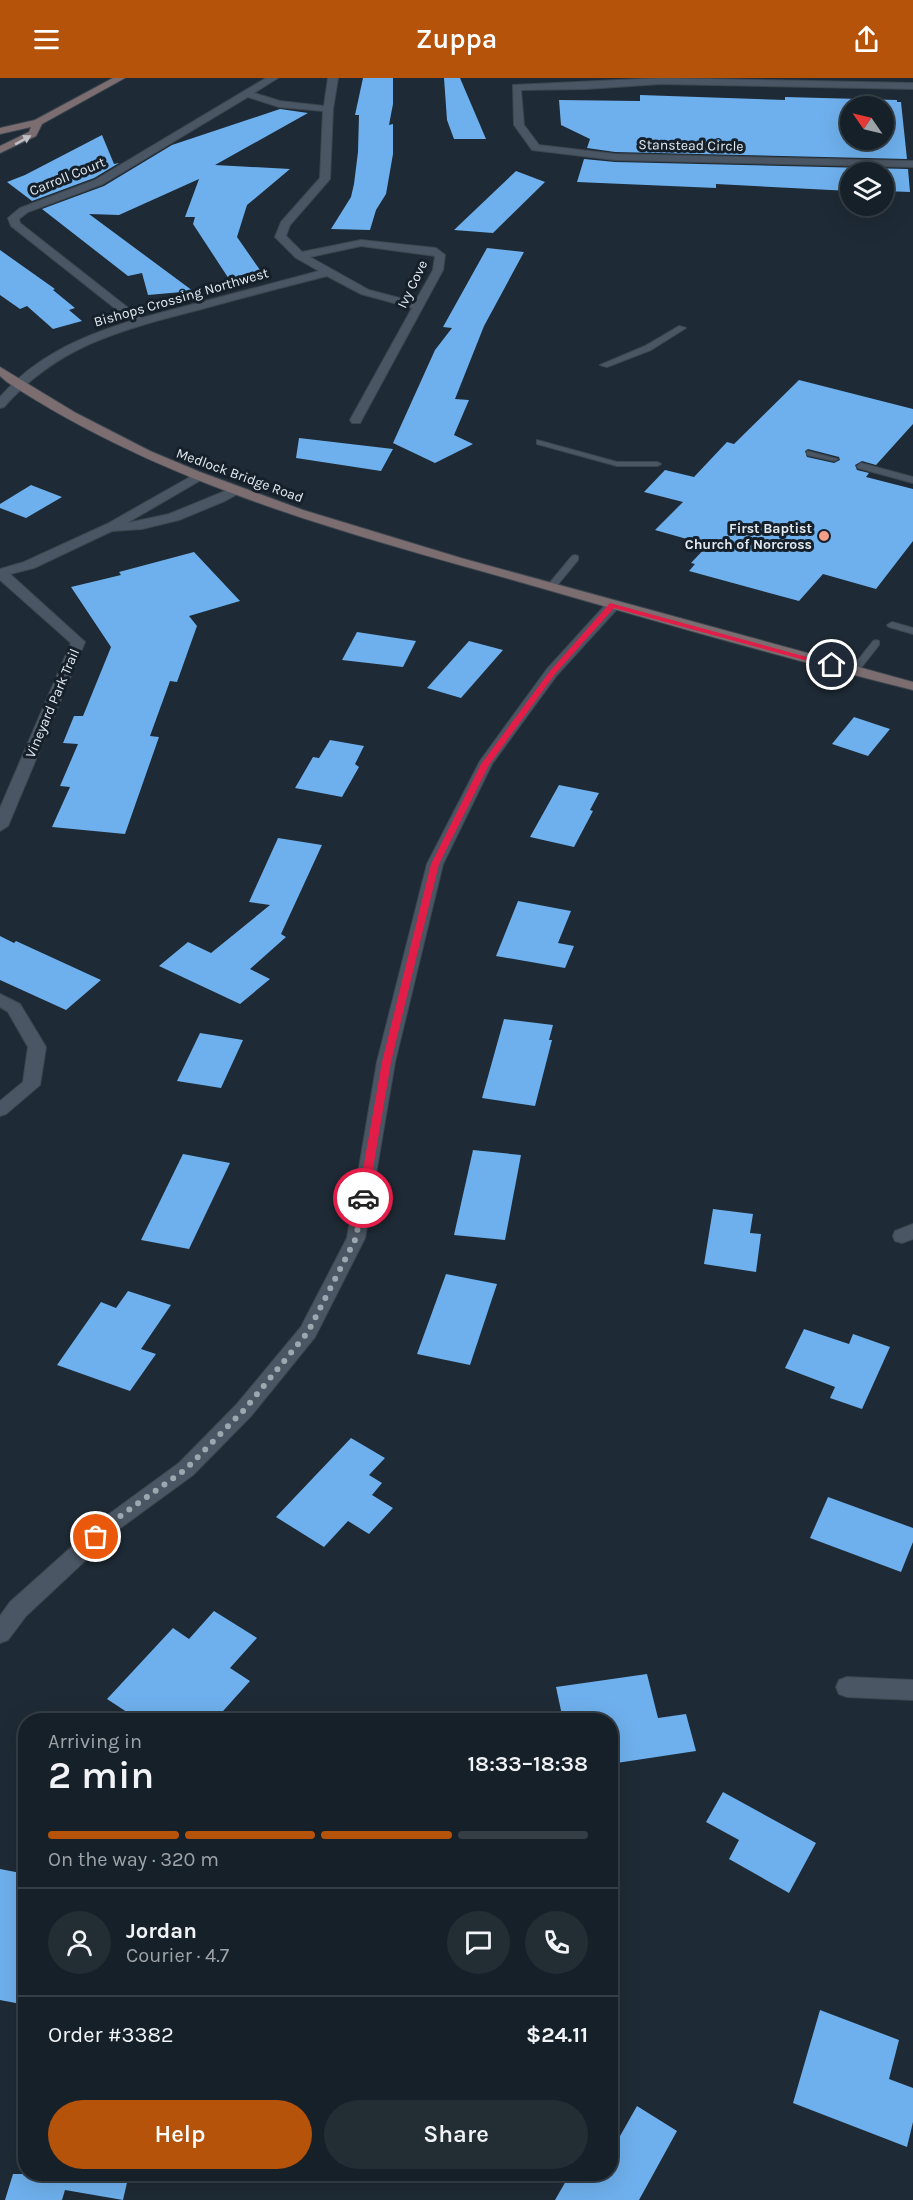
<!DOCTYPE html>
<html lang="en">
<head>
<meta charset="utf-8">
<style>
  body { margin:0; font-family:Karla,sans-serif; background:#232d34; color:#f1f3f6; height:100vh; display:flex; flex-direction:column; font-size:22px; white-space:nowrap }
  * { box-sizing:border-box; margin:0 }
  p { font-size:20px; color:#9ea3a8 }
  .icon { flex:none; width:33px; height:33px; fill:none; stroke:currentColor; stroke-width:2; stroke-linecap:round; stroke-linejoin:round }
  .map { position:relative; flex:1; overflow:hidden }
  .sheet { position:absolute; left:18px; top:1635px; width:600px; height:468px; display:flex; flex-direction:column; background:#162028; border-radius:24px; box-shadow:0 6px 24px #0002,0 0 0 2px #353e45 }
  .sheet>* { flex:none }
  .needle { width:39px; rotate:304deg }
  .buttons { position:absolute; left:840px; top:18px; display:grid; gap:12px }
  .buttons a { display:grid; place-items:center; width:54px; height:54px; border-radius:50%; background:#162028; box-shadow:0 6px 24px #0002,0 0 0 2px #353e45; font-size:30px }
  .pin { position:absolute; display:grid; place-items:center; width:51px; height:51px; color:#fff; margin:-26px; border:3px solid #fff; border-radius:50%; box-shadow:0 2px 6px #0007 }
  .courier { position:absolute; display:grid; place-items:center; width:60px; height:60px; margin:-30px; border:4px solid #e11d48; border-radius:50%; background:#fff; color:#222; box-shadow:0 2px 8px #0007 }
  .headline em { font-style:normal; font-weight:600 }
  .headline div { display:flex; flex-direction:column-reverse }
  .headline { display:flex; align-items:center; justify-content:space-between; height:102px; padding:0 30px }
  h1 { font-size:39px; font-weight:600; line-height:45px }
  .bar { display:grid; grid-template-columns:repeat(4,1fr); gap:9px 6px; align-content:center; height:72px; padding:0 30px }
  .bar i { height:8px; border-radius:4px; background:#353e45 }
  .bar .current { background:#b45309 }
  .bar p { grid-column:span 4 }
  .line { display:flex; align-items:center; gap:15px; padding:0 30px; border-top:2px solid #353e45 }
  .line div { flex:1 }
  .round { display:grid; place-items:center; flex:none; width:63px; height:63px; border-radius:32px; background:#232d34 }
  .action { display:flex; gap:12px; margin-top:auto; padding:12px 30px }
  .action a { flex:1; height:69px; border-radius:36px; background:#b45309; color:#fff; font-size:24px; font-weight:600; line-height:69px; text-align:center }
  .action a+a { background:#232d34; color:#f1f3f6 }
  header { display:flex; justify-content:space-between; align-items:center; height:78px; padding:0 30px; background:#b45309; color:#fff; font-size:27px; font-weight:600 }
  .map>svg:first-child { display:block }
  .building { fill:#6eb0ed; fill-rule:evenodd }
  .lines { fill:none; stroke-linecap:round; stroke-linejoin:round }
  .lane-casing { stroke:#3c464f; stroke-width:2 }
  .street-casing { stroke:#3c464f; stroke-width:2 }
  .secondary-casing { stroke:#3c464f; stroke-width:2 }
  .lane { fill:#4a5663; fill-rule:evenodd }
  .street { fill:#4a5663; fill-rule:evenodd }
  .secondary { fill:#7c6d71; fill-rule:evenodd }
  .oneway { fill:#bebec4 }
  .route { fill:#e11d48 }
  .done { stroke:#9da7af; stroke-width:6; stroke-dasharray:0 10.8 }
  .poi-dot { fill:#f49e8a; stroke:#15202a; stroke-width:2 }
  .labels { text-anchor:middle; stroke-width:6; stroke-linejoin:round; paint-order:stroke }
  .far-street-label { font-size:14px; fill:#e2eaf1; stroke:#15202a }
  .far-poi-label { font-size:14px; font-weight:bold; fill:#e2eaf1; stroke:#15202a; text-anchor:end }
</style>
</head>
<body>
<header><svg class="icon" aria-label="menu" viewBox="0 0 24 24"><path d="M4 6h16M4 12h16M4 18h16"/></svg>Zuppa<svg class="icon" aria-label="share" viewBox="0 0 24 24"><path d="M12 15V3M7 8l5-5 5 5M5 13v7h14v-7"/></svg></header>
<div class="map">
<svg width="913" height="2122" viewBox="0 0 913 2122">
  <rect width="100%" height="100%" fill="#1e2a35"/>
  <!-- building -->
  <g class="building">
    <path d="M363 0H393V26L389 47 393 46V76L386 116 376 132 370 152 331 151 351 119 354 106 358 74 359 37H355Z"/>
    <path d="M444 0H460L486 61H454L447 42Z"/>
    <path d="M640 17 785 22V19L897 22V24H901L907 81 615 74 587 70 590 61 561 47 559 22 640 23ZM850 28H884V62H850Z"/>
    <path d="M280 31 308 35 215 87 290 91 247 127 237 159 260 192 229 201 193 146 195 139H185L199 101 119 137 89 136 193 213 148 217 142 195 128 198 42 131 104 108 172 67Z"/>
    <path d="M102 57 114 86 119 85 94 100 32 123 7 104 25 97Z"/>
    <path d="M584 81 615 84 908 91 910 114 884 113V94H850V113L716 106V110L577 104Z"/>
    <path d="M516 93 545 104 493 155 454 152Z"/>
    <path d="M487 170 524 174 484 248 455 321 469 322 454 357 473 366 435 385 393 365 435 272 452 250 443 249Z"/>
    <path d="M0 172 55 211 53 212 75 230 69 232 82 243 53 251 27 228 20 231 0 217Z"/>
    <path d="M799 302 913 331V346L876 387 862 383 855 387 857 392 869 395 866 399 913 411V463L876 511 823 496 799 523 689 493 695 486 691 485 708 467 655 452 683 424 644 414 665 392 694 399 727 364 734 366ZM808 371 839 379 840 382 834 385 807 379 805 373Z"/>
    <path d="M299 360 393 371 381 393 296 380Z"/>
    <path d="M31 407 62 419 26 440 0 430V426Z"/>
    <path d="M194 474 240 523 189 538 197 548 177 604 170 603 150 658 159 659 125 756 52 749 70 709 60 708 78 666 63 665 74 638H83L111 569 71 509 121 497 119 494Z"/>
    <path d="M357 554 416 563 403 589 342 582Z"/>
    <path d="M469 563 503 572 461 620 427 610Z"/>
    <path d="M854 639 890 651 868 678 832 666Z"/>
    <path d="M330 662 364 668 355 686 359 689 342 719 295 710 313 679 319 680Z"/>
    <path d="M559 707 599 715 590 732 593 733 574 769 530 759Z"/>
    <path d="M278 760 322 767 281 856 286 859 250 891 270 901 240 926 159 888 188 864 211 875 270 827 249 824Z"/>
    <path d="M518 823 571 833 558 865 574 868 565 890 496 878Z"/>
    <path d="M0 858 14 865 16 863 101 902 66 932 0 902Z"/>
    <path d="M504 941 553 947 549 962H552L535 1028 482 1020Z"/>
    <path d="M200 955 243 962 221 1010 177 1003Z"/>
    <path d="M473 1072 521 1077 505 1162 454 1157Z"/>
    <path d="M183 1076 230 1085 189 1171 141 1162Z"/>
    <path d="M713 1131 753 1136 750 1155 761 1156 756 1194 704 1186Z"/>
    <path d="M446 1196 497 1206 470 1287 417 1276Z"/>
    <path d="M128 1213 171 1227 141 1271 156 1276 130 1313 57 1287 101 1224 116 1230Z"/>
    <path d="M804 1251 849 1266 853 1256 890 1269 862 1331 830 1320 835 1309 785 1290Z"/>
    <path d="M351 1360 385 1380 369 1397 382 1405 372 1417 393 1430 369 1456 348 1443 324 1469 276 1439Z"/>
    <path d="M828 1419 913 1450V1464L901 1494 810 1460Z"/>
    <path d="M214 1533 257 1560 230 1590 250 1603 215 1642H139L107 1621 173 1550 189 1561Z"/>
    <path d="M647 1596 658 1640 686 1636 696 1673 610 1686V1642H563L556 1609Z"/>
    <path d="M723 1714 816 1765 789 1815 729 1781 739 1762 706 1744Z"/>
    <path d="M0 1791 26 1796V1927L0 1922Z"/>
    <path d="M820 1932 899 1962 889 2001 913 2010V2044L907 2069 793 2025Z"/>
    <path d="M637 2028 677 2053 639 2122H555L570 2096H610V2052L620 2058Z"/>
    <path d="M13 2096H129L123 2122 65 2112 62 2122H5Z"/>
  </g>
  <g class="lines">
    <!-- lane casing -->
    <g class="lane-casing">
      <g id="lane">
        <path d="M679 248 686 250 651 272 607 289 600 287 645 268Z"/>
        <path d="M537 362 617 384H657L661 386 657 388H617L537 366Z"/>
        <path d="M807 373 838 381 834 383 807 377Z"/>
        <path d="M861 385 913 399V405L858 390 857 388Z"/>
        <path d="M575 477 578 478V482L554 511H548V507L572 478Z"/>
        <path d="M892 544 913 550V556L889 549 887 547Z"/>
        <path d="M876 562 879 563V567L857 595H851V591L873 563Z"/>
      </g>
    </g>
    <!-- street casing -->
    <g class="street-casing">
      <g id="street">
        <path d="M266 0H278L254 15 280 23 324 28 328 0H338L333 31 330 101 290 147 286 158 302 174 361 162 436 170 445 177 443 192 360 345H352L350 342 412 230 361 216 327 198C284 209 241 220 198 232 121 252 59 267 4 329L0 330V319C36 278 80 259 131 243L11 148 8 140 20 130 95 102ZM248 19 279 29 323 33 320 100 281 144 275 159 296 180 319 193 141 240 20 145 19 141 28 134 103 106ZM361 168 435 178 433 192 415 224 369 212 310 179Z"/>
        <path d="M661 0 913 5V11L661 6 586 11 521 12 524 47 539 67 615 76 913 83V89L615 82 532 72 514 47 513 7Z"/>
        <path d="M197 395 203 399 201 402 127 445 169 436 230 411H240L241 414 225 423 179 442 142 451 112 453 34 490 10 496 85 564 8 748 0 753V730L71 565 0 502V491L24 484 107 446Z"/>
        <path d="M613 523 620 527 618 530 557 597 492 686 443 786 395 984 365 1160 315 1259 251 1338 193 1397 119 1451 26 1538 8 1562 0 1565V1538L10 1524 105 1439 179 1385 237 1326 301 1249 347 1160 377 984 427 786 480 683 547 591 608 524Z"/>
        <path d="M0 916 20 926 46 969 40 1007 6 1036 0 1038V1023L23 1004 28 969 8 934 0 929Z"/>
        <path d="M913 1146V1161L902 1165 895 1163 893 1158 895 1153Z"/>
        <path d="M847 1599 913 1602V1622L847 1619 839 1616 836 1609 839 1602Z"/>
      </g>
    </g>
    <!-- secondary casing -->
    <g class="secondary-casing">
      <g id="secondary">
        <path d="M113 0H125L42 46 36 58 0 75V68L29 54 31 49 0 56V50L35 42Z"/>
        <path d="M0 289 76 335 150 373 200 394 303 432 461 480 913 604V612C779 579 646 540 513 502 338 453 160 405 7 304L0 298Z"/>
      </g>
    </g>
    <!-- lane -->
    <use href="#lane" class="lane"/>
    <!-- street -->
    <use href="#street" class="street"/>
    <!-- secondary -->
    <use href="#secondary" class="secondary"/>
  </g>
  <!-- one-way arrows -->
  <defs><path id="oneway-solid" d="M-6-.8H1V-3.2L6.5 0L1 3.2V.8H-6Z" transform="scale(1.5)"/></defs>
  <use class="oneway" href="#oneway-solid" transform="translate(23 62) rotate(-29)"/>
  <!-- route -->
  <path class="route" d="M610 525 836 587 830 589 614 530 555 596 489 687 439 786 391 984 368 1120 363 1124 360 1123 358 1120 382 984 431 786 481 686 550 593Z"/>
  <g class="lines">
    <!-- done -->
    <path class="done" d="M96 1459 112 1444 186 1391 244 1332 308 1254 356 1160 363 1120"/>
  </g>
  <!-- markers -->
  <circle class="poi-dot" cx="824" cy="458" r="6"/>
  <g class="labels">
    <!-- far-street labels -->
    <g class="far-street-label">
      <text transform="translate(691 67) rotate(1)" y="5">Stanstead Circle</text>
      <text transform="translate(67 98) rotate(-22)" y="5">Carroll Court</text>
      <text transform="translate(412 206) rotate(-64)" y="5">Ivy Cove</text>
      <text transform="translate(181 219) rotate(-16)" y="5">Bishops Crossing Northwest</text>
      <text transform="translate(240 397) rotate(20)" y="5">Medlock Bridge Road</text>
      <text transform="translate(52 625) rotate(-67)" y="5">Vineyard Park Trail</text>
    </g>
    <!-- far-poi labels -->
    <g class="far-poi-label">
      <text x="812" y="455">First Baptist<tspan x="812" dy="16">Church of Norcross</tspan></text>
    </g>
  </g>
</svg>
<div class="buttons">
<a><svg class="needle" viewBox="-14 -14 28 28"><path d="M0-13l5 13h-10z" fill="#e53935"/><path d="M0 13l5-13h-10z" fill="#9ea3a8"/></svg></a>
<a><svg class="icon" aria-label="layers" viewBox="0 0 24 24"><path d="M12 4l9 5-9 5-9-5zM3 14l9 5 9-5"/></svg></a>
</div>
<div class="pin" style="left:96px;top:1459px;background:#ea580c"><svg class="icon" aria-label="bag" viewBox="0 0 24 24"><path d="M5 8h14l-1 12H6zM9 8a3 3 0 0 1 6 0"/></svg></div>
<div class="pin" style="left:832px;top:587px;background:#1f2937"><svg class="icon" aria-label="home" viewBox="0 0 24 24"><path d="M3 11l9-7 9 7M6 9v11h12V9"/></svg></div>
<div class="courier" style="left:363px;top:1120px"><svg class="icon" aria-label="car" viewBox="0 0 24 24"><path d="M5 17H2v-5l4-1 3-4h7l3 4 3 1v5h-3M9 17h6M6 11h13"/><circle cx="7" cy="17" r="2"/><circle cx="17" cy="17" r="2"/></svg></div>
<section class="sheet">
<div class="headline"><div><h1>2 min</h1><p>Arriving in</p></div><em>18:33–18:38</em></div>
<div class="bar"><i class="current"></i><i class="current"></i><i class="current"></i><i></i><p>On the way · 320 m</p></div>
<div class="line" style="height:108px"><a class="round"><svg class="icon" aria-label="person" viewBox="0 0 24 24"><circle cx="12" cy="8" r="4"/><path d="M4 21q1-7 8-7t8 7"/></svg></a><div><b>Jordan</b><p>Courier · 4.7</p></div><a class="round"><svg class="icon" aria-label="chat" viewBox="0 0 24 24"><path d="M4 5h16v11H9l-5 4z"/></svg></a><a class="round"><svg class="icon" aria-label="phone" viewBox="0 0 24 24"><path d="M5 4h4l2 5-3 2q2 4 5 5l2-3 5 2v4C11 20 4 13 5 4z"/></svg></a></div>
<div class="line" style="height:78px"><div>Order #3382</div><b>$24.11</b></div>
<div class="action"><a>Help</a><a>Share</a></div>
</section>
</div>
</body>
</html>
